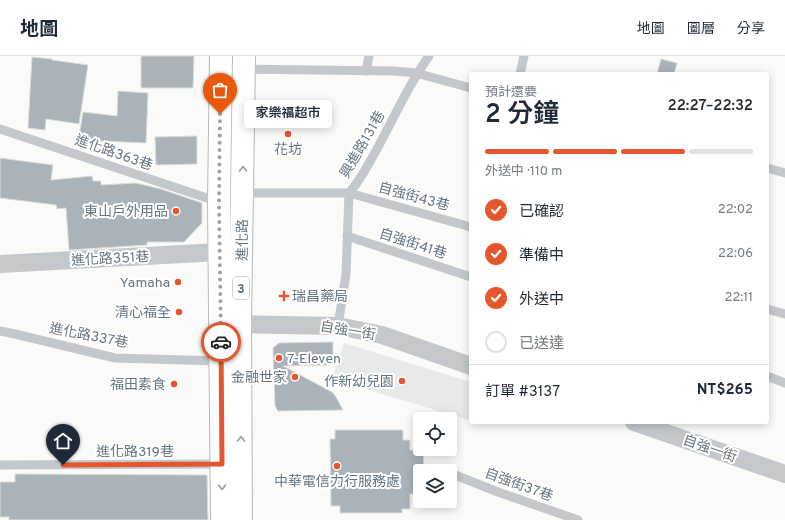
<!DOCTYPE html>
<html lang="zh-TW">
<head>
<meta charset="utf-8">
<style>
  body { margin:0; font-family:Overpass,"Noto Sans TC",sans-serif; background:#f2f2f3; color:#1f2937; height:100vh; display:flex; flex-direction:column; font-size:15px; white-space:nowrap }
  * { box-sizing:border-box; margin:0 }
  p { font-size:13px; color:#747a83 }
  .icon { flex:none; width:22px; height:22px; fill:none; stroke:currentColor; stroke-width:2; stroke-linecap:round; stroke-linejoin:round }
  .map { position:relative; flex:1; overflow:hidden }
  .sheet { position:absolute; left:469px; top:16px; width:300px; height:352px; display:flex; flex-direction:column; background:#fff; border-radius:4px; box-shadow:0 2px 10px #0003 }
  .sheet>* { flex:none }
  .buttons { position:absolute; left:413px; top:356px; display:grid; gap:8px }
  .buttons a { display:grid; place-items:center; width:44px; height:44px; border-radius:4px; background:#fff; box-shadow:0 2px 10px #0003; font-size:20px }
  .pin { position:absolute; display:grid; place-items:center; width:34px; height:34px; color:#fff; margin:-41px -17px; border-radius:50% 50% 50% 0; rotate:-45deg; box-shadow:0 0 4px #0007 }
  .pin .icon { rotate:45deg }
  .courier { position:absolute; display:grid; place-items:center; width:40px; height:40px; margin:-20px; border:3px solid #e4572e; border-radius:50%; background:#fff; color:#222; box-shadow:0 1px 5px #0007 }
  .bubble { position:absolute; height:28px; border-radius:4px; background:#fff; box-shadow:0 2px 10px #0003; font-size:13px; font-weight:600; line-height:28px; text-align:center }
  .headline em { font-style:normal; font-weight:600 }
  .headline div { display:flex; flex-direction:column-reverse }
  .headline { display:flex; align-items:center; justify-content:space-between; height:68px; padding:0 16px }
  h1 { font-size:26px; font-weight:600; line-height:30px }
  .bar { display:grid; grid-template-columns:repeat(4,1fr); gap:6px 4px; align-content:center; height:48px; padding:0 16px }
  .bar i { height:5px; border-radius:3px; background:#e0e1e3 }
  .bar .active { background:#e4572e }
  .bar p { grid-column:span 4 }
  .line { display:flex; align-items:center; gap:10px; padding:0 16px; border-top:1px solid #e0e1e3 }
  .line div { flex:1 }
  ol { padding:0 16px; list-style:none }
  li { display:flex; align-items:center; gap:12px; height:44px }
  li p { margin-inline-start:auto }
  li .icon { padding:4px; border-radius:50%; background:#e4572e; color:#fff; stroke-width:4 }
  li:last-child { color:#747a83 }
  li i { width:22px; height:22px; border:2px solid #e0e1e3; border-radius:50% }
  header { display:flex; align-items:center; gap:24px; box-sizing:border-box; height:56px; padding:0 20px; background:#fff; border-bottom:1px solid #e0e1e3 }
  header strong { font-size:19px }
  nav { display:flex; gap:22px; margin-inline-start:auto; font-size:14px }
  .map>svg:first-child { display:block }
  .built { fill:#e8e9e9 }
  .building { fill:#aab3b9; stroke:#dcdcda }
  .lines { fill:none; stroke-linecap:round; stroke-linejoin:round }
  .primary-casing { stroke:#b5babe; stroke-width:24 }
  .service { stroke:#c3c8cc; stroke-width:9 }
  .minor { stroke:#c3c8cc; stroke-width:18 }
  .primary { stroke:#fff; stroke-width:22 }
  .oneway { stroke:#939fa8 }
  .done { stroke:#99a4ac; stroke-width:4; stroke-dasharray:0 7.2 }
  .route { stroke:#e4572e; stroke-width:5 }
  .poi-dot { fill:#e4572e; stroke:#fff; stroke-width:1.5 }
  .labels { text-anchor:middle; stroke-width:4; stroke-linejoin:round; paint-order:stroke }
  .shield { fill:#fff; stroke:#939fa8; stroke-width:1 }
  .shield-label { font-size:13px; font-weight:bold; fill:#657683 }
  .street-label { font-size:14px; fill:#657683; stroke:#fff }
  .poi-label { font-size:14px; fill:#657683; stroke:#fff; text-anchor:end }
</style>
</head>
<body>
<header>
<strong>地圖</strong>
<nav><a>地圖</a><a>圖層</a><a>分享</a></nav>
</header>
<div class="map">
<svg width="785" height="464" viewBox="0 0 785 464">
  <rect width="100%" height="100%" fill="#fafaf8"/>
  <!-- built -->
  <path class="built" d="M344 287 471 326V357L469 364 332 323Z"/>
  <!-- building -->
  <g class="building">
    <path d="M141 0H194L193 32H141Z"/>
    <path d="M32 1 52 3V4L88 9 79 68 46 63 45 74 28 72Z"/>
    <path d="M661 3 677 7 674 18H657Z"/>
    <path d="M118 35 148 37 146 87 102 85 79 81 83 56 117 60Z"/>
    <path d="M197 80V108L156 109 155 81Z"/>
    <path d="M0 102 53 109 51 124 92 120 93 125H101V129L136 127 161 133 202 147V167L184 186H147V189L69 194 66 152 57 153 56 149 0 142Z"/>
    <path d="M333 286V304H328V309L283 310 332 336 336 341 343 354 278 355 275 350 273 292 279 287Z"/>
    <path d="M335 374H403V384H410V394H423L424 415H420V438H410V453H402V457H340V450H331L330 383H335Z"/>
    <path d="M15 418 207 419 208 464H9V461H0V426H15Z"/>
  </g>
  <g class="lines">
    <!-- primary casing -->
    <g class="primary-casing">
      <g id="primary">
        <path d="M221 0 219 146 222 464"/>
        <path d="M241 464 240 267 244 0"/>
      </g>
    </g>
    <!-- service -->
    <g class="service">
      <path d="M244 13 393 15 416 17 471 32"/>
      <path d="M366 15 369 0"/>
      <path d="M520 18 524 0"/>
      <path d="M0 73 219 146"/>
      <path d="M767 112 785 117"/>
      <path d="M243 137H349L471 171"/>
      <path d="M347 180 471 221"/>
      <path d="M767 253 785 258"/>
      <path d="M338 270 346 218 349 137C357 128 363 118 369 107 390 72 405 33 429 0"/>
      <path d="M0 275 15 278 115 302 220 305"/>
      <path d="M767 320 785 327"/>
      <path d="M0 409 222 408"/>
      <path d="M450 417 498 436 578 464"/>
    </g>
    <!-- minor -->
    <g class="minor">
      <path d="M0 208 219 196"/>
      <path d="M227 268 338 270 382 279 471 310"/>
      <path d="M634 366 785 418"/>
    </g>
    <!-- primary -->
    <use href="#primary" class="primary"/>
  </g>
  <!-- one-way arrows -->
  <defs><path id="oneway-chevron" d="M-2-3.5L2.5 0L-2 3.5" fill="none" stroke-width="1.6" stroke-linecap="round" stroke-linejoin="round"/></defs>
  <g class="oneway">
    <use href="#oneway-chevron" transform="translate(243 113) rotate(-90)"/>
    <use href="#oneway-chevron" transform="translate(241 383) rotate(-90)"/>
    <use href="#oneway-chevron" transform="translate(222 431) rotate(90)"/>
  </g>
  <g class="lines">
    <!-- done -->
    <path class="done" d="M220 58 219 146 221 286"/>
    <!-- route -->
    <path class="route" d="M63 409 222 408 221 286"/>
  </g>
  <!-- markers -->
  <g class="poi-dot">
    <circle cx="288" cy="78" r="4"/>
    <circle cx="176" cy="155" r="4"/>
    <circle cx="178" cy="226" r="4"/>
    <path d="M282 234h4v4h4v4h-4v4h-4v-4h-4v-4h4z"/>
    <circle cx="179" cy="256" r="4"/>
    <circle cx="279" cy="302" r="4"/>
    <circle cx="295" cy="321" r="4"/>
    <circle cx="402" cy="325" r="4"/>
    <circle cx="174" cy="328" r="4"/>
    <circle cx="337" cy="410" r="4"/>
  </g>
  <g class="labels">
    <!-- shield labels -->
    <rect class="shield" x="233" y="221" width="16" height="22" rx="3"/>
    <g class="shield-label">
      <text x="241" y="237">3</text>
    </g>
    <!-- street labels -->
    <g class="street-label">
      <text transform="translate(362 88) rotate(-60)" y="5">興進路131巷</text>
      <text transform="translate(114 96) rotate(19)" y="5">進化路363巷</text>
      <text transform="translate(414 140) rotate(15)" y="5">自強街43巷</text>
      <text transform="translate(242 184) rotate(-89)" y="5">進化路</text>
      <text transform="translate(413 187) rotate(18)" y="5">自強街41巷</text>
      <text transform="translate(110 202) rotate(-3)" y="5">進化路351巷</text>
      <text transform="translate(348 274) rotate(9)" y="5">自強一街</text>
      <text transform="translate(89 279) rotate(11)" y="5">進化路337巷</text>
      <text transform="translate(710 392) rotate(19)" y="5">自強一街</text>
      <text x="135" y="400">進化路319巷</text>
      <text transform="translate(519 428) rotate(20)" y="5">自強街37巷</text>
    </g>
    <!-- poi labels -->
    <g class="poi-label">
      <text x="288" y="98" text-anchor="middle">花坊</text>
      <text x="168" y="160">東山戶外用品</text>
      <text x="170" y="231">Yamaha</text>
      <text x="292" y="245" text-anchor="start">瑞昌藥局</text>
      <text x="171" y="261">清心福全</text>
      <text x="287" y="307" text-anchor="start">7-Eleven</text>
      <text x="287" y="326">金融世家</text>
      <text x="394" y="330">作新幼兒園</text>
      <text x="166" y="333">福田素食</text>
      <text x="337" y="430" text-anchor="middle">中華電信力行服務處</text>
    </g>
  </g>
</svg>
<div class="buttons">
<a><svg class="icon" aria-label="locate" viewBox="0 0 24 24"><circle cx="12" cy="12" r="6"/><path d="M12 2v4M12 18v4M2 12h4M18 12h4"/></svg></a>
<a><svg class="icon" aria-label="layers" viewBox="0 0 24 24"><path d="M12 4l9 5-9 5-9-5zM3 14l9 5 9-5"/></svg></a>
</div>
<div class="pin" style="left:220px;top:58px;background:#ea580c"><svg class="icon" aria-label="bag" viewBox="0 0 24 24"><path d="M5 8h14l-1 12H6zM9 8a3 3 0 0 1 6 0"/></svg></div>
<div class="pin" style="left:63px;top:409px;background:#1f2937"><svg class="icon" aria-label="home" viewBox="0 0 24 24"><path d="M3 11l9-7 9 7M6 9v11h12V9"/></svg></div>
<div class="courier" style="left:221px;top:286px"><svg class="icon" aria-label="car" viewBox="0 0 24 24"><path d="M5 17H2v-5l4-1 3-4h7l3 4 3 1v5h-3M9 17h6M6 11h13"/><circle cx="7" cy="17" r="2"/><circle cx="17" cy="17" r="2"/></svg></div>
<div class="bubble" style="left:244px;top:44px;width:88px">家樂福超市</div>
<section class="sheet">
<div class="headline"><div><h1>2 分鐘</h1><p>預計還要</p></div><em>22:27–22:32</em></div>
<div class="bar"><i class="active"></i><i class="active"></i><i class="active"></i><i></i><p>外送中 · 110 m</p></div>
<ol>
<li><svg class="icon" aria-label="check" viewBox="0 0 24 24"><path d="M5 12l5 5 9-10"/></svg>已確認<p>22:02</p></li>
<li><svg class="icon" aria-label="check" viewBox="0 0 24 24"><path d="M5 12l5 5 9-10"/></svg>準備中<p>22:06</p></li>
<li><svg class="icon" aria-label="check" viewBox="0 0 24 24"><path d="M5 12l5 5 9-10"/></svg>外送中<p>22:11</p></li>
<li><i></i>已送達</li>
</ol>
<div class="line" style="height:52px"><div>訂單 #3137</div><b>NT$265</b></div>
</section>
</div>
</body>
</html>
